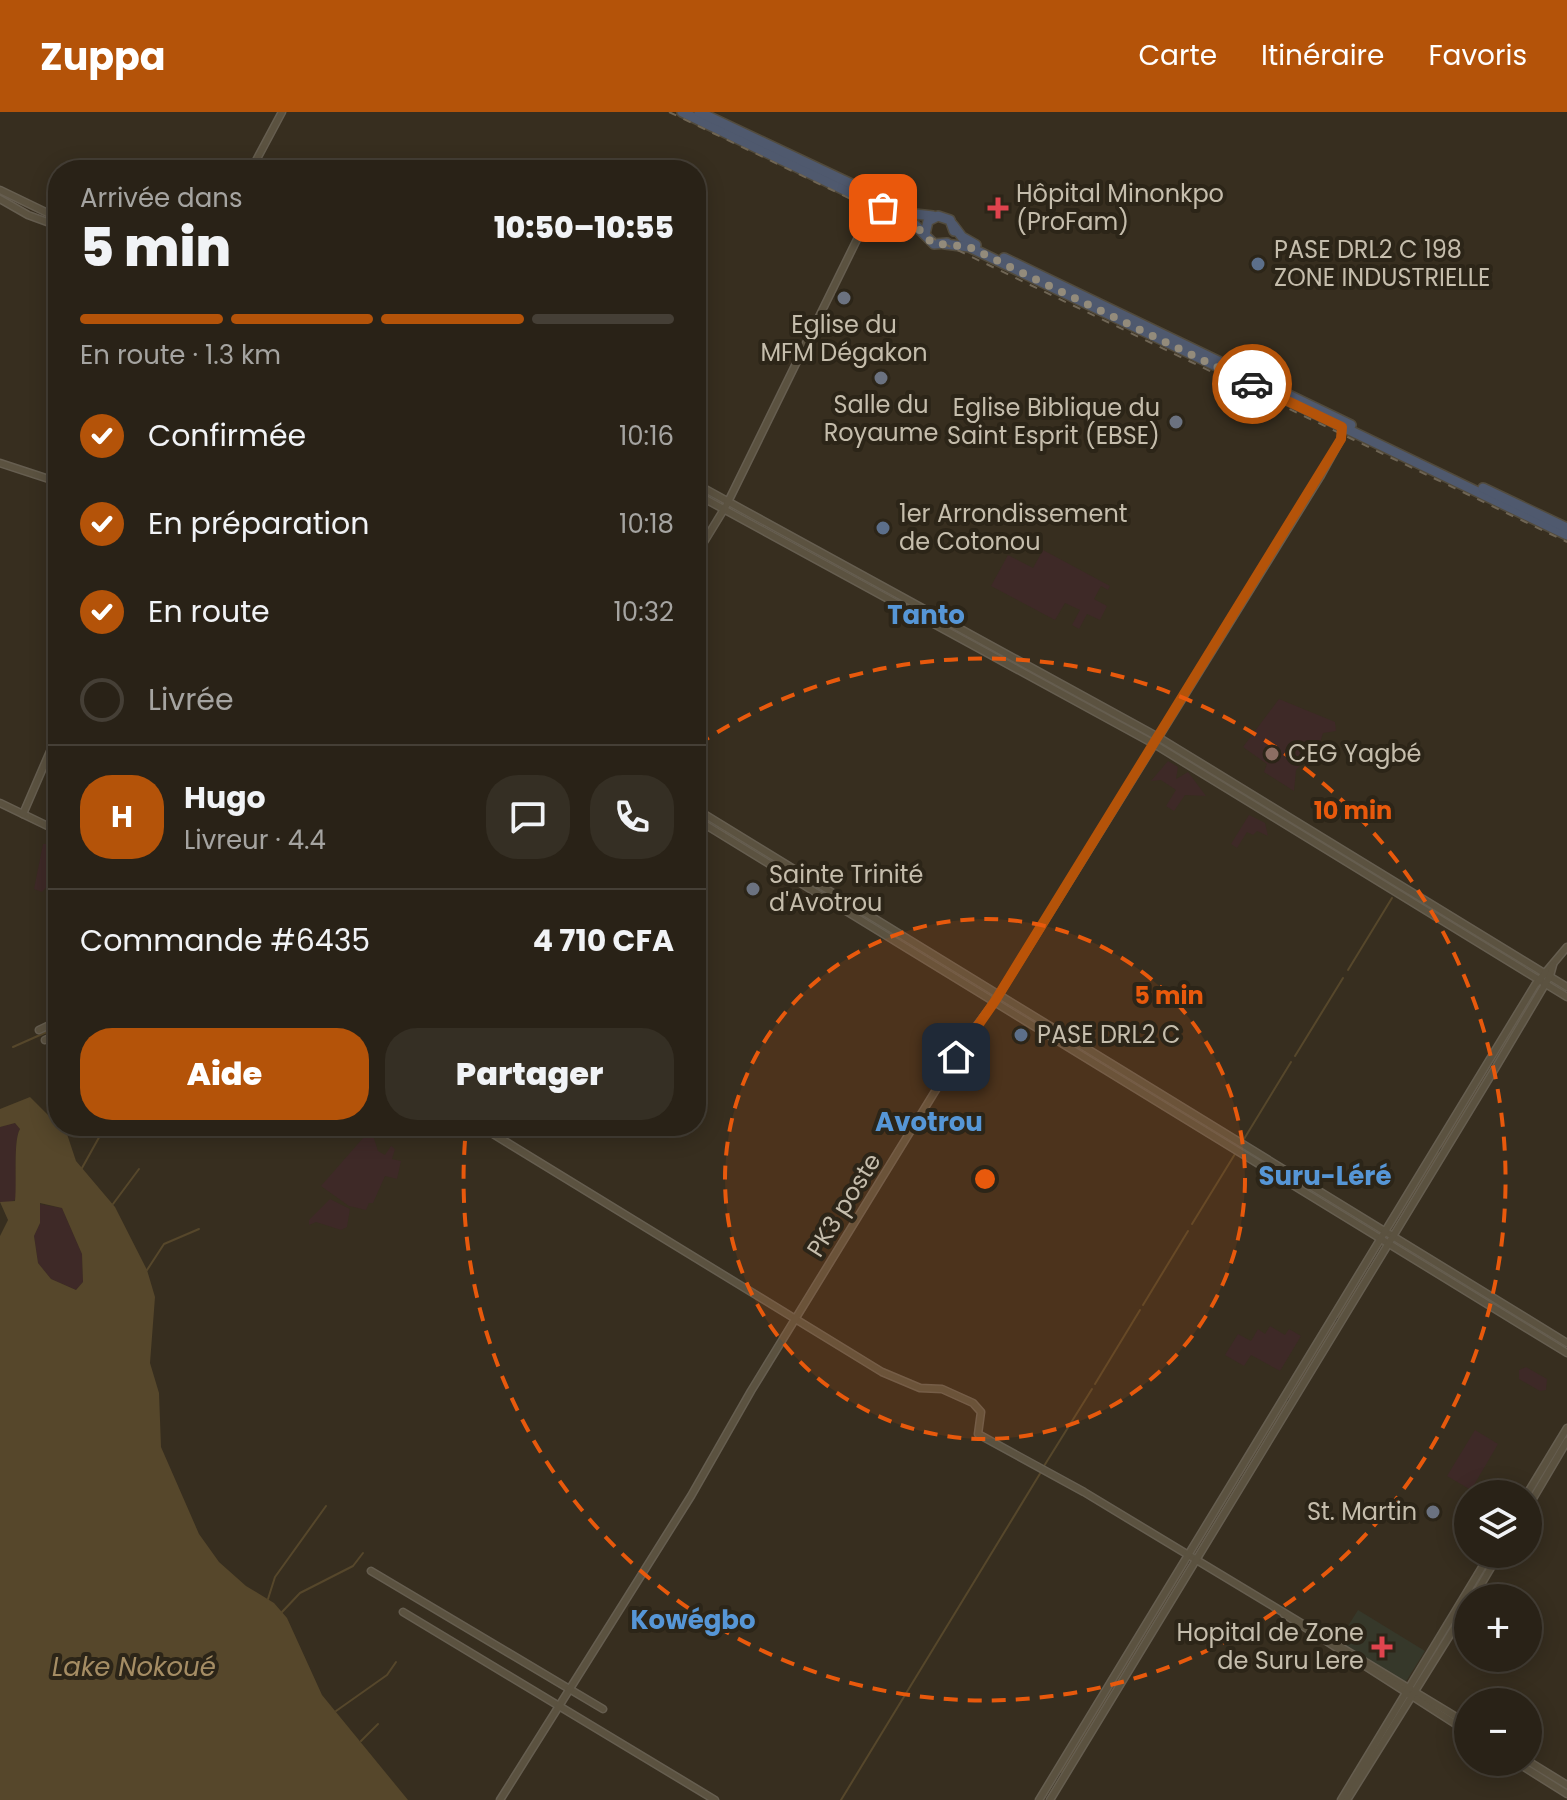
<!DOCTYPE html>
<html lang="fr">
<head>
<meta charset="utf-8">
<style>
  body { margin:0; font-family:Poppins,sans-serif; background:#352f24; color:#f1f3f6; height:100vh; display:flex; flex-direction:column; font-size:30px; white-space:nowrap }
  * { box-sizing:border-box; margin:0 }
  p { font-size:26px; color:#a5a4a1 }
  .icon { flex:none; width:44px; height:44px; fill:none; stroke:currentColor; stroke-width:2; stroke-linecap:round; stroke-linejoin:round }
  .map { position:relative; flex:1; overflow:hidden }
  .panel { position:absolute; left:48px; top:48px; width:658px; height:976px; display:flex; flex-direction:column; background:#292217; border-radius:32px; box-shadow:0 4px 20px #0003,0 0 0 2px #453f36 }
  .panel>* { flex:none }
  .fabs { position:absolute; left:1454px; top:1368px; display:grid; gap:16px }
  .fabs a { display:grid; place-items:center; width:88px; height:88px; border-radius:50%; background:#292217; box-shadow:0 4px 20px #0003,0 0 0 2px #453f36; font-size:40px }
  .pin { position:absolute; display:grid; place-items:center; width:68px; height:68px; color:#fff; margin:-34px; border-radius:16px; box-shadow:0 4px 12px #0006 }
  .courier { position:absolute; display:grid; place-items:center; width:80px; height:80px; margin:-40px; border:6px solid #b45309; border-radius:50%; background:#fff; color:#222; box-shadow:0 2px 10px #0007 }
  .overview em { font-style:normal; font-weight:800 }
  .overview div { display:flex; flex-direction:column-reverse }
  .overview { display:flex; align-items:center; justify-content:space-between; height:136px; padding:0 32px }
  h1 { font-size:52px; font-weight:800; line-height:60px }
  .bar { display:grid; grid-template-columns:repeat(4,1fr); gap:12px 8px; align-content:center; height:96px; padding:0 32px }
  .bar i { height:10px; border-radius:6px; background:#453f36 }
  .bar .current { background:#b45309 }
  .bar p { grid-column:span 4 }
  .line { display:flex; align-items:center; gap:20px; padding:0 32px; border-top:2px solid #453f36 }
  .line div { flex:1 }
  .round { display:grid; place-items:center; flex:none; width:84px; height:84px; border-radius:32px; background:#352f24 }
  ol { padding:0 32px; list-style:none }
  li { display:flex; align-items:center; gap:24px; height:88px }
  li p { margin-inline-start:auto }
  li .icon { padding:8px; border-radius:50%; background:#b45309; color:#fff; stroke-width:4 }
  li:last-child { color:#a5a4a1 }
  li i { width:44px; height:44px; border:4px solid #453f36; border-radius:50% }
  .primary-button { display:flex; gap:16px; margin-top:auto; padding:16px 32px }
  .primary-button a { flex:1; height:92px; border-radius:32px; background:#b45309; color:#fff; font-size:32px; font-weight:800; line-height:92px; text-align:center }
  .primary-button a+a { background:#352f24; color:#f1f3f6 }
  header { display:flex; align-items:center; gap:48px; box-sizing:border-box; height:112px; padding:0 40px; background:#b45309; color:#fff }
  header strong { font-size:38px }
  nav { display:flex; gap:44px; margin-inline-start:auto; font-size:28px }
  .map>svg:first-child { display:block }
  .medical { fill:#36382a }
  .green { fill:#3e2927 }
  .water { fill:#56472b; fill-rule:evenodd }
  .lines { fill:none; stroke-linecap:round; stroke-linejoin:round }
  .stream { stroke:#56472b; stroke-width:2 }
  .secondary-casing { stroke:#665e50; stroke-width:9 }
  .highway-casing { stroke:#524b3d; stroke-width:12 }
  .secondary { stroke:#5b5240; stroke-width:6 }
  .highway { stroke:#4f596e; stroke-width:9 }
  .rail { stroke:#6f6554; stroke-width:2; stroke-dasharray:8 8; stroke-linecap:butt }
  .done { stroke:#938b7b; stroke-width:8; stroke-dasharray:0 14.4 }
  .route { stroke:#b45309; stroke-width:10 }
  .ring { fill:none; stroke:#e8590c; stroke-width:4; stroke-dasharray:14 10 }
  .health-dot { fill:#e0444e; stroke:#2c2518; stroke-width:3 }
  .service-dot { fill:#5c6f8a; stroke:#2c2518; stroke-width:3 }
  .worship-dot { fill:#6b7280; stroke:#2c2518; stroke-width:3 }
  .education-dot { fill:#8d6e63; stroke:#2c2518; stroke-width:3 }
  .labels { text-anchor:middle; stroke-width:8; stroke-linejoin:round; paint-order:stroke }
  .poi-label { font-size:24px; fill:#c5bdac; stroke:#2c2518; text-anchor:start }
  .street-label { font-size:24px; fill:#c5bdac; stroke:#2c2518 }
  .neighbourhood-label { font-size:26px; font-weight:bold; fill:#5696d6; stroke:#2c2518 }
  .water-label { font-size:26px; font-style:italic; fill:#a58d64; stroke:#2c2518 }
  .centre { fill:#e8590c; stroke:#2c2518; stroke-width:4 }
  .ring-label { font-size:24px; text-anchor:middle; font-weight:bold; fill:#e8590c; stroke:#2c2518; stroke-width:8; stroke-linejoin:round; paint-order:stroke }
</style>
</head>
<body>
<header>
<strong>Zuppa</strong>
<nav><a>Carte</a><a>Itinéraire</a><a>Favoris</a></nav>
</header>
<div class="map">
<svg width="1567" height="1688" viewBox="0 0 1567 1688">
  <rect width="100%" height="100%" fill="#372e1f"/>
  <!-- medical -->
  <path class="medical" d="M1358 1498 1425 1539 1405 1571 1338 1530Z"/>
  <!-- green -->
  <g class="green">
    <path d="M1043 438 1110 474 1108 478 1101 474 1094 487 1107 494 1100 508 1087 502 1079 517 1072 513 1080 498 1065 491 1055 508 991 474 1008 443 1033 456Z"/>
    <path d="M1279 587 1335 610 1336 619 1323 621 1319 635 1296 658 1294 679 1264 660 1267 652 1243 635Z"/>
    <path d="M1168 649 1178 655 1176 667 1188 660 1206 684 1185 683 1174 699 1166 694 1176 678 1161 668 1151 669Z"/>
    <path d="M1249 703 1265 711 1268 724 1257 719 1253 723 1247 720 1237 736 1231 732Z"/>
    <path d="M58 725V763L42 780 34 777 43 732H54Z"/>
    <path d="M15 1011 20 1017C13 1028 17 1071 16 1087L7 1092 0 1090V1015Z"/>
    <path d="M371 1017 378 1039 385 1043 391 1034 395 1037 392 1047 401 1049 397 1067 385 1064 373 1091H369L366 1098 349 1094 321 1074Z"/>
    <path d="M330 1087 350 1097 347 1115 341 1118 316 1110 309 1113V1108Z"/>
    <path d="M39 1092 62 1096 82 1142 83 1170 76 1178 51 1167 38 1151 34 1124 40 1111Z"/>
    <path d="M1270 1214 1285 1223 1289 1217 1301 1224 1280 1259 1251 1243 1244 1254 1225 1243 1238 1222 1251 1229 1258 1217 1265 1222Z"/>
    <path d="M1526 1255 1547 1267 1546 1278 1540 1279 1519 1267V1258Z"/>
    <path d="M1475 1318 1498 1332 1471 1378 1447 1364Z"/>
  </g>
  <!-- water -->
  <path class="water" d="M30 985 67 1022 76 1049 115 1095 147 1158 155 1185 150 1251 159 1281 161 1335 199 1422 219 1450 246 1474 274 1491 287 1506 322 1583 408 1688H0V1124L8 1108 0 1090 15 1089C17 1072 13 1028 20 1017L15 1011 0 1015V997ZM40 1091 62 1096 82 1142 83 1170 76 1178 51 1167 38 1151 34 1124 40 1111Z"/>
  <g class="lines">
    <!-- stream -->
    <g class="stream">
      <path d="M1348 858 1392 786"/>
      <path d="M1517 911 1530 889"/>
      <path d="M13 935 49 919"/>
      <path d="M1295 944 1343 866"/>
      <path d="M1494 951 1515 914"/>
      <path d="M1244 1027 1291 950"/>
      <path d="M1442 1035 1491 956"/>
      <path d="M82 1056 102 1020 121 1014"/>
      <path d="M113 1092 139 1057"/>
      <path d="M1192 1112 1235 1042"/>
      <path d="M1390 1118 1438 1041"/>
      <path d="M147 1158 164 1132 199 1117"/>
      <path d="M1143 1193 1188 1119"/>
      <path d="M1338 1205 1381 1132"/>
      <path d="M1095 1272 1140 1198"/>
      <path d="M1289 1285 1334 1211"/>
      <path d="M1552 1347 1567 1322"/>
      <path d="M1044 1354 1092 1277"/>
      <path d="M1241 1363 1286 1290"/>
      <path d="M1193 1442 1238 1368"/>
      <path d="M268 1487 275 1465 326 1394"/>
      <path d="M282 1500 300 1481 353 1454 363 1441"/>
      <path d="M1413 1575 1494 1442"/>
      <path d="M336 1599 387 1563 396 1550"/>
      <path d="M361 1629 378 1612"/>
      <path d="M1061 1660 1187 1452"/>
      <path d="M841 1688 1041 1360"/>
      <path d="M1043 1688 1055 1668"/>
    </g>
    <!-- secondary casing -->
    <g class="secondary-casing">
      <g id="secondary">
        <path d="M251 58 282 0"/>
        <path d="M0 78 58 106"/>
        <path d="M0 87 28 103 58 114"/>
        <path d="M0 351 58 370"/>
        <path d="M696 372 1158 625 1567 875"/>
        <path d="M696 382 1154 632 1567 885"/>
        <path d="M696 443 726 394 870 101"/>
        <path d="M0 691 58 719"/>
        <path d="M696 697 1567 1231"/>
        <path d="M23 702 58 621"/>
        <path d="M696 707 1567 1241"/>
        <path d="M39 918 58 909"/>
        <path d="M45 928 58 922"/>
        <path d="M480 1014 882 1260 920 1276 942 1277 973 1291 981 1300 978 1322 1084 1380 1468 1612"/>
        <path d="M1527 1382 1567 1316"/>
        <path d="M1528 1395 1567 1329"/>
        <path d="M371 1459 603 1597"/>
        <path d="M1473 1486 1499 1442"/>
        <path d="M403 1500 715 1688"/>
        <path d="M1284 1502 1468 1620"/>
        <path d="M1528 1649 1567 1673"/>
        <path d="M1516 1650 1567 1682"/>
        <path d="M500 1688 691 1384 751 1279 969 924 995 889 1320 365 1341 327 1342 315"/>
        <path d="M1039 1688 1535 873 1567 835"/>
        <path d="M1050 1688 1496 955 1550 864 1553 853"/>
        <path d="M1341 1688 1490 1442"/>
        <path d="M1347 1688 1468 1494"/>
      </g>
    </g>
    <!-- highway casing -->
    <g class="highway-casing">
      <g id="highway">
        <path d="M682 0 913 111 934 132 947 131"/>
        <path d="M699 0 915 102 933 104"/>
        <path d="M953 113 962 125 976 133"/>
        <path d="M925 122 928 109 938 104 950 108 954 119"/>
        <path d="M945 132 969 135 1567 423"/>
        <path d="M1004 146 1351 313"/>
        <path d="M1483 376 1567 416"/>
      </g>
    </g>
    <!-- secondary -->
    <use href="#secondary" class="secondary"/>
    <!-- highway -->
    <use href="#highway" class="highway"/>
    <!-- rail -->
    <path class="rail" d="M669 0 1567 430"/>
  </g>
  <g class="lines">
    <!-- done -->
    <path class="done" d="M883 96 913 111 932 131 969 135 1252 272"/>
    <!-- route -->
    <path class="route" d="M956 945 995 889 1341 327 1342 315 1252 272"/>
  </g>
  <!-- distance rings -->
  <circle cx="985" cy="1067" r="260" fill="#e8590c" fill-opacity=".12"/>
  <g class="ring">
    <circle cx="985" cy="1067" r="260"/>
    <path d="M697 633A521 521 0 1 1 466 1017"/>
  </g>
  <!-- markers -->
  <g class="health-dot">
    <path d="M994 84h8v8h8v8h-8v8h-8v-8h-8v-8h8z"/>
    <path d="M1378 1523h8v8h8v8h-8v8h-8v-8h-8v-8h8z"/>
  </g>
  <g class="service-dot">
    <circle cx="1258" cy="152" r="8"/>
    <circle cx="883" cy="416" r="8"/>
    <circle cx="1021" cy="923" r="8"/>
  </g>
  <g class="worship-dot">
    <circle cx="844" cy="186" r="8"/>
    <circle cx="881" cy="266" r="8"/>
    <circle cx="1176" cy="310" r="8"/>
    <circle cx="753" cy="777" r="8"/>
    <circle cx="1433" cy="1400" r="8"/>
  </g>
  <circle class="education-dot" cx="1272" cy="642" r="8"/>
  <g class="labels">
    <!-- poi labels -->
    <g class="poi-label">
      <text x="1016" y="90">Hôpital Minonkpo<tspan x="1016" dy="28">(ProFam)</tspan></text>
      <text x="1274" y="146">PASE DRL2 C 198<tspan x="1274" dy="28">ZONE INDUSTRIELLE</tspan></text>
      <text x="844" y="221" text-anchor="middle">Eglise du<tspan x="844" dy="28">MFM Dégakon</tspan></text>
      <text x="881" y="301" text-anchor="middle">Salle du<tspan x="881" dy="28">Royaume</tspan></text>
      <text x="1160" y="304" text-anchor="end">Eglise Biblique du<tspan x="1160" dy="28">Saint Esprit (EBSE)</tspan></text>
      <text x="899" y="410">1er Arrondissement<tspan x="899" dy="28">de Cotonou</tspan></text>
      <text x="1288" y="650">CEG Yagbé</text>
      <text x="769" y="771">Sainte Trinité<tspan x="769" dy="28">d'Avotrou</tspan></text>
      <text x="1037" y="931">PASE DRL2 C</text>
      <text x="1417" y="1408" text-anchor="end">St. Martin</text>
      <text x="1364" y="1529" text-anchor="end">Hopital de Zone<tspan x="1364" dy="28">de Suru Lere</tspan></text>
    </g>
    <!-- street labels -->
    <g class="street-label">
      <text transform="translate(844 1093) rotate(-58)" y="8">PK3 poste</text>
    </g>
    <!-- neighbourhood labels -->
    <g class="neighbourhood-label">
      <text x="926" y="512">Tanto</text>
      <text x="929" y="1019">Avotrou</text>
      <text x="1325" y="1073">Suru-Léré</text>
      <text x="693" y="1517">Kowégbo</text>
    </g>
    <!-- water labels -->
    <g class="water-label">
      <text x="134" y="1564">Lake Nokoué</text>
    </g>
  </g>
  <circle cx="985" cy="1067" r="12" class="centre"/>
  <g class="ring-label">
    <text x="1353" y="707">10 min</text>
    <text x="1169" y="892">5 min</text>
  </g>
</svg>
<div class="fabs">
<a><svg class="icon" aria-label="layers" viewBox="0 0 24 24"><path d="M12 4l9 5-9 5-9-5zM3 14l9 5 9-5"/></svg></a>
<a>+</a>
<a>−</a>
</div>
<div class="pin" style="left:883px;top:96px;background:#ea580c"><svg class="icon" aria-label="bag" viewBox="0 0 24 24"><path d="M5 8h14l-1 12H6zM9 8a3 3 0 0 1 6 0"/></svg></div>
<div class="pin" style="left:956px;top:945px;background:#1f2937"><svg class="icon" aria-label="home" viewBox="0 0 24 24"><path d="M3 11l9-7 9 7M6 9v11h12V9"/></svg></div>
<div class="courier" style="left:1252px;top:272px"><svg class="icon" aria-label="car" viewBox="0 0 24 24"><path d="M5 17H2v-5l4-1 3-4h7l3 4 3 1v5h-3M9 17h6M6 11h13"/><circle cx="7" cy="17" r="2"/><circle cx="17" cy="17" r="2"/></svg></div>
<section class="panel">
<div class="overview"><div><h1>5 min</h1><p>Arrivée dans</p></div><em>10:50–10:55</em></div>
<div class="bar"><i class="current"></i><i class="current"></i><i class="current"></i><i></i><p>En route · 1.3 km</p></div>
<ol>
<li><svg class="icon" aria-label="check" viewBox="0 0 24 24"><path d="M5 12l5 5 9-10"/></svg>Confirmée<p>10:16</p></li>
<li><svg class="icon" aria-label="check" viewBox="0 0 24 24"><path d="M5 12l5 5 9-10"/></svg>En préparation<p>10:18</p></li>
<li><svg class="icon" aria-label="check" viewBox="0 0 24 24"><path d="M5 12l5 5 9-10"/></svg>En route<p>10:32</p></li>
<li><i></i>Livrée</li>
</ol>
<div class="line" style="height:144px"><b class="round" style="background:#b45309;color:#fff">H</b><div><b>Hugo</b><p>Livreur · 4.4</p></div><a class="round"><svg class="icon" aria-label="chat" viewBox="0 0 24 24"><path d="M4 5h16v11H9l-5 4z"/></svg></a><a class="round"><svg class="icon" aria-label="phone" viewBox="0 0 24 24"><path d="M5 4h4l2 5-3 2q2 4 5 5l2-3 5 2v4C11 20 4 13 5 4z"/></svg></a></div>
<div class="line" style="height:104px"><div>Commande #6435</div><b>4 710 CFA</b></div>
<div class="primary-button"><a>Aide</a><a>Partager</a></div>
</section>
</div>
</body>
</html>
